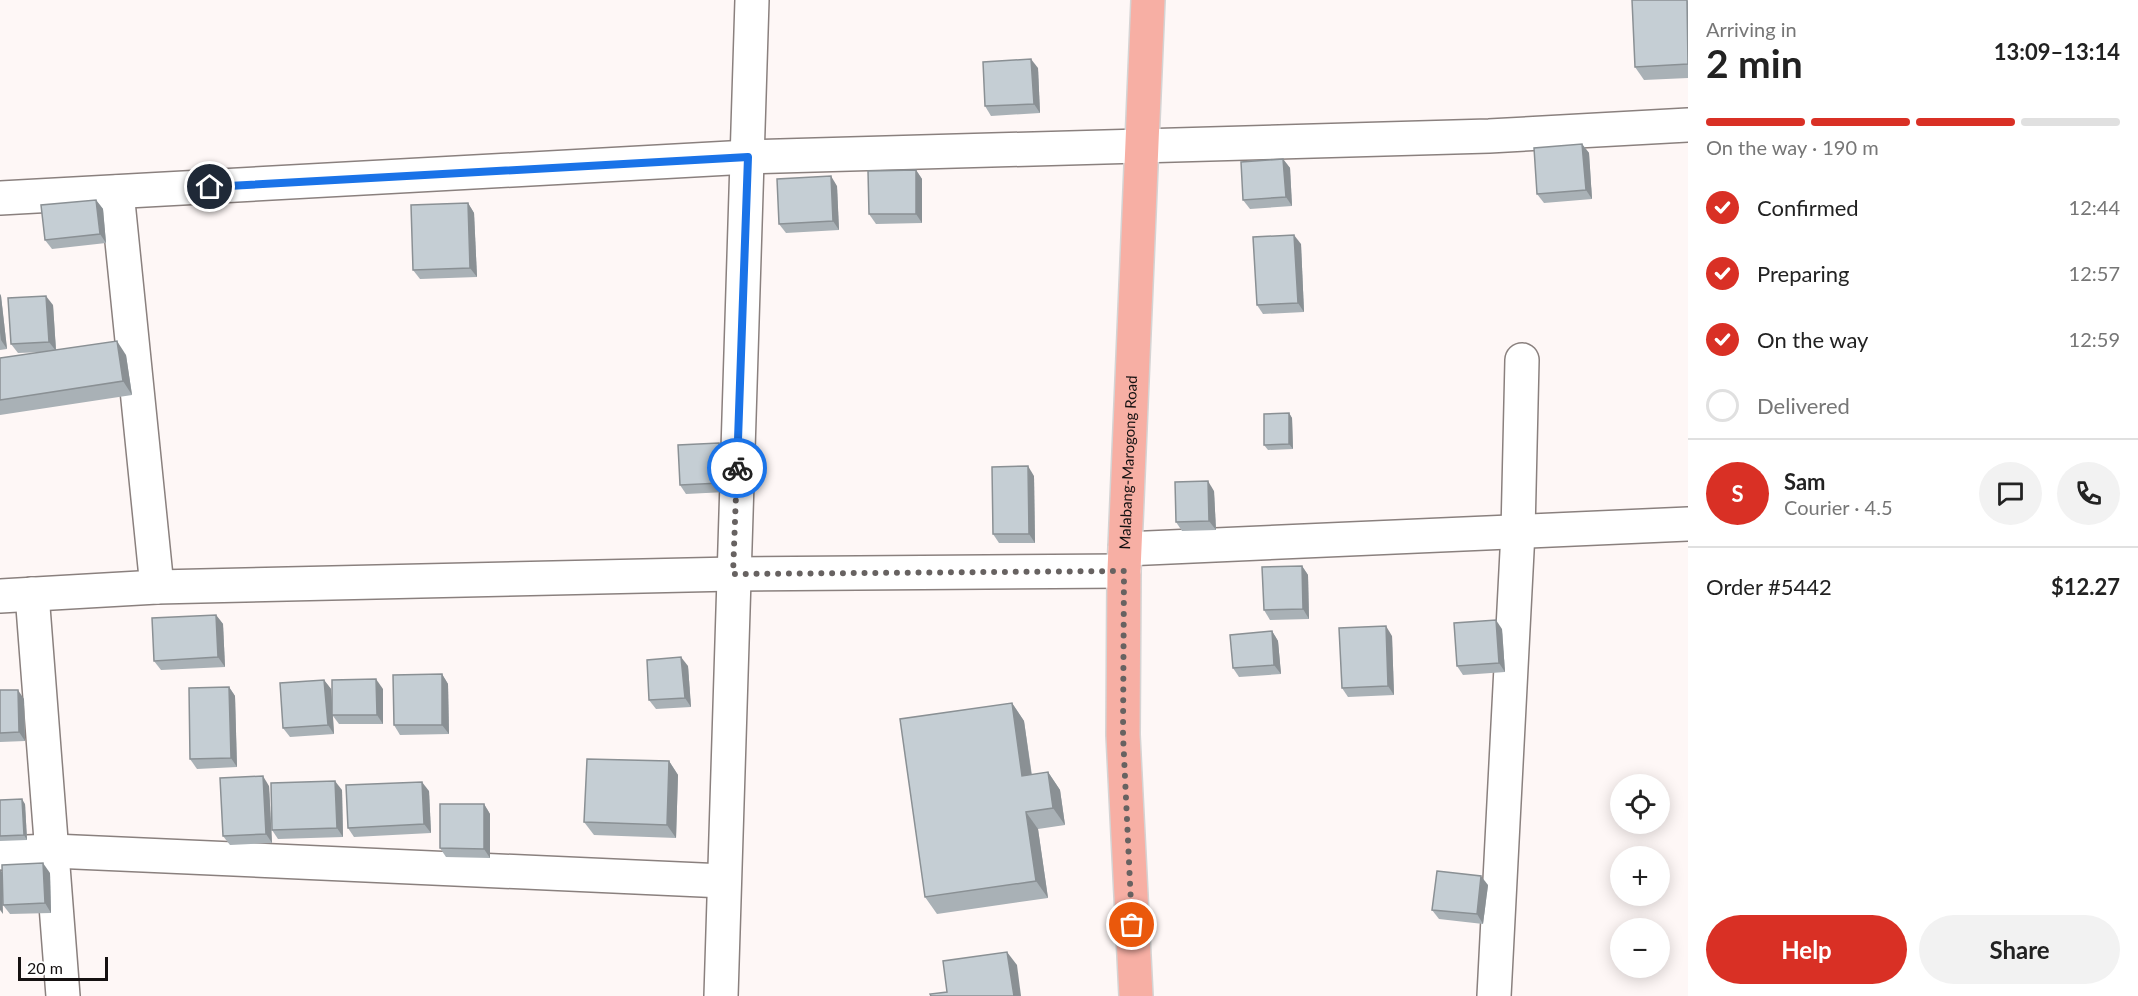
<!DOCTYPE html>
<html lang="en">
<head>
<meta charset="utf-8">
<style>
  body { margin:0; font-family:Lato,sans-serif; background:#f2f2f2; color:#222; height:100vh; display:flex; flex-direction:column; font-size:22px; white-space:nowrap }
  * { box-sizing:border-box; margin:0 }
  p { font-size:20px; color:#767676 }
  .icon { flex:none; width:33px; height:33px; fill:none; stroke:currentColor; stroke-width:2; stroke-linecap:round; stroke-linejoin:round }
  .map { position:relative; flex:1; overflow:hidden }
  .panel { display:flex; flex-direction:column; background:#fff; width:450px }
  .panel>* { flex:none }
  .buttons { position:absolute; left:1610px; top:774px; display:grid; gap:12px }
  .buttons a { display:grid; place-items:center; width:60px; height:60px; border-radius:50%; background:#fff; box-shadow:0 3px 15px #0003; font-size:30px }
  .scale { position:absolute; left:18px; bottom:15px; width:90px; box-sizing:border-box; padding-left:6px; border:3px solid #151111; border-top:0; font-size:16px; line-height:21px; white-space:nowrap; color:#151111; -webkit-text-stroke:4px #fff; paint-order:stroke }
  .pin { position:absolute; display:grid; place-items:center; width:51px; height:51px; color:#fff; margin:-26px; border:3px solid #fff; border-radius:50%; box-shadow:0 2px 6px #0007 }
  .courier { position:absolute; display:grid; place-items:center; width:60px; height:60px; margin:-30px; border:4px solid #1a73e8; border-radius:50%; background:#fff; color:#222; box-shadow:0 2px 8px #0007 }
  .summary em { font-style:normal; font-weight:700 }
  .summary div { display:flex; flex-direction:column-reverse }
  .summary { display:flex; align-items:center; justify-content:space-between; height:102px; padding:0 18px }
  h1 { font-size:39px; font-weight:700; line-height:45px }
  .bar { display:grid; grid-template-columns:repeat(4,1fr); gap:9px 6px; align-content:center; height:72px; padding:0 18px }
  .bar i { height:8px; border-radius:4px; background:#e0e0e0 }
  .bar .selected { background:#d93025 }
  .bar p { grid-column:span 4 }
  .line { display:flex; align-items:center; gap:15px; padding:0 18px; border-top:2px solid #e0e0e0 }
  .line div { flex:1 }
  .round { display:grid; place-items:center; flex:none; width:63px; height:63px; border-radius:32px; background:#f2f2f2 }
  ol { padding:0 18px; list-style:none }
  li { display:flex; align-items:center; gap:18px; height:66px }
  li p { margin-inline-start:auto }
  li .icon { padding:6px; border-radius:50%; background:#d93025; color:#fff; stroke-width:4 }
  li:last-child { color:#767676 }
  li i { width:33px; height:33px; border:3px solid #e0e0e0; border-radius:50% }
  .primary-button { display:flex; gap:12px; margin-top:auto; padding:12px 18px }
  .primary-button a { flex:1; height:69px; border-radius:36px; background:#d93025; color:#fff; font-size:24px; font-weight:700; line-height:69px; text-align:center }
  .primary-button a+a { background:#f2f2f2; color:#222 }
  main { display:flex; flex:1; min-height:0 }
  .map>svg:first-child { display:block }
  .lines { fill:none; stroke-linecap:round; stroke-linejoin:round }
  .minor-casing { stroke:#8a807e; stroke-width:36 }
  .major-casing { stroke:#d5d4d4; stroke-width:36 }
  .minor { stroke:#fff; stroke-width:33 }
  .major { stroke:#f7afa4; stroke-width:33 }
  .wall { fill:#a9b1b6 }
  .shaded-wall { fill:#8a9094 }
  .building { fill:#c5ced4; stroke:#8a9094; stroke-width:1.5 }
  .done { stroke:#676261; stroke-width:6; stroke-dasharray:0 10.8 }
  .route { stroke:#1a73e8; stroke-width:8 }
  .labels { text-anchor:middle; stroke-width:4.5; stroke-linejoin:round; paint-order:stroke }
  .street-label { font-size:15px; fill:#151111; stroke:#fff }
</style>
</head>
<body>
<main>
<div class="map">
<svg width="1688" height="996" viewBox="0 0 1688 996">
  <rect width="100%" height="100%" fill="#fef7f6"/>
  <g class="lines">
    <!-- minor casing -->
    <g class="minor-casing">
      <g id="minor">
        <path d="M117 192 157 587"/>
        <path d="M0 198 748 157 1489 136 1688 125"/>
        <path d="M1125 549 1688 524"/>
        <path d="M32 594 63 996"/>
        <path d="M0 596 157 587 733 574 1124 571"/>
        <path d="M0 853 53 851 724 881"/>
        <path d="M721 996 752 0"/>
        <path d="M1494 996 1518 532 1522 360"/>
      </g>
    </g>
    <!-- major casing -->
    <g class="major-casing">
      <g id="major">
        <path id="s1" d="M1136 996 1123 735 1124 571 1148 0"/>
      </g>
    </g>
    <!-- minor -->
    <use href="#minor" class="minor"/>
    <!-- major -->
    <use href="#major" class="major"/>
  </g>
  <!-- wall -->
  <g class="wall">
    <path d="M1688 0V78L1644 80 1635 67Z"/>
    <path d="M1038 68 1040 113 991 116 985 106Z"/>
    <path d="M1582 144 1589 153 1592 199 1544 203 1537 194Z"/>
    <path d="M1283 159 1290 168 1292 206 1250 209 1243 200Z"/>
    <path d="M916 170 922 179V223L876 224 869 214Z"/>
    <path d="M837 186 839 230 786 233 779 224Z"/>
    <path d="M96 200 103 209 106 243 52 249 45 240Z"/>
    <path d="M468 203 474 213 477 277 420 279 413 270Z"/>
    <path d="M1301 244 1304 312 1263 314 1257 305Z"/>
    <path d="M0 294 1 296 7 349 0 350Z"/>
    <path d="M53 305 56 350 126 355 132 395 0 415V358L45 352 18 353 11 344Z"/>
    <path d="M1289 413 1292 418 1293 449 1268 450 1264 445Z"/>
    <path d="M719 443 725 452 726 492 686 494 680 485Z"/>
    <path d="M1034 476 1035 543H999L993 534Z"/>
    <path d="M1214 491 1216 530 1182 531 1176 522Z"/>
    <path d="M1302 566 1308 575 1309 619 1270 620 1264 610Z"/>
    <path d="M216 615 223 624 225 667 161 670 154 661Z"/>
    <path d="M1502 629 1505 672 1463 675 1457 666Z"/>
    <path d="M1272 631 1278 641 1281 674 1239 677 1233 668Z"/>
    <path d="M1392 636 1394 695 1348 697 1342 688Z"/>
    <path d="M688 666 691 707 656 709 649 700Z"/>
    <path d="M442 674 448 684 449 734 400 735 394 725Z"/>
    <path d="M324 680 331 689 332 705 383 689V724H339L333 716 334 734 290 737 283 728Z"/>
    <path d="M229 687 235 696 237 767 197 769 190 759Z"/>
    <path d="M0 690 24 699 25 741 0 742Z"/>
    <path d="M1012 703 1024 721 1032 775 1048 772 1060 790 1065 825 1038 829 1048 898 937 914 925 897Z"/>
    <path d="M669 761 678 775 676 838 594 835 584 822Z"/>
    <path d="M269 786 272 843 230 845 223 836Z"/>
    <path d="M342 790 343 837 278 839 272 830Z"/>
    <path d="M429 791 431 833 354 837 348 828Z"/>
    <path d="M0 800 25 804 27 840 0 841Z"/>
    <path d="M484 804 490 814V858L446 857 440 848Z"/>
    <path d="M50 873 51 913 10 914 3 905Z"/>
    <path d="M1488 885 1483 924 1439 919 1432 910Z"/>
  </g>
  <!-- shaded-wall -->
  <g class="shaded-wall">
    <path d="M1031 59 1038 68 1040 113 1034 104Z"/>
    <path d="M1582 144 1589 153 1592 199 1586 190Z"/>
    <path d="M1283 159 1290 168 1292 206 1286 197Z"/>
    <path d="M916 170 922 179V223L916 214Z"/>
    <path d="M831 176 837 186 839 230 833 221Z"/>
    <path d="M96 200 103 209 106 243 100 234Z"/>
    <path d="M468 203 474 213 477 277 470 268Z"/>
    <path d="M1294 235 1301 244 1304 312 1298 303Z"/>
    <path d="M0 294 1 296 7 349 1 340 0 332Z"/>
    <path d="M46 296 53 305 56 351 49 342Z"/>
    <path d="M117 341 126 355 132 395 123 381Z"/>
    <path d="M1289 413 1292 418 1293 449 1289 444Z"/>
    <path d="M719 443 725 452 726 492 720 483Z"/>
    <path d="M1028 466 1034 476 1035 543 1029 534Z"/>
    <path d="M1208 481 1214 491 1216 530 1209 521Z"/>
    <path d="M1302 566 1308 575 1309 619 1303 609Z"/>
    <path d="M216 615 223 624 225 667 218 657Z"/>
    <path d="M1496 620 1502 629 1505 672 1499 663Z"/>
    <path d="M1386 626 1392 636 1394 695 1388 686Z"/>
    <path d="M1272 631 1278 641 1281 674 1274 665Z"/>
    <path d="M681 657 688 666 691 707 685 698Z"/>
    <path d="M442 674 448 684 449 734 442 725Z"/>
    <path d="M376 679 383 689V724L377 715Z"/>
    <path d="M324 680 331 689 334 734 328 725Z"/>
    <path d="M229 687 235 696 237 767 231 758Z"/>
    <path d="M18 690 24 699 25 741 19 732Z"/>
    <path d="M1012 703 1024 721 1034 793 1022 776Z"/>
    <path d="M669 761 678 775 676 838 667 825Z"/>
    <path d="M1048 772 1060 790 1065 825 1053 808Z"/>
    <path d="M263 776 269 786 272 843 266 834Z"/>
    <path d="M335 781 342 790 343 837 337 828Z"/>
    <path d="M422 782 429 791 431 833 424 824Z"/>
    <path d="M22 799 25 804 27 840 24 835Z"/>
    <path d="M484 804 490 814V858L484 849Z"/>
    <path d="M1026 812 1038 829 1048 898 1036 881Z"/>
    <path d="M43 863 50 873 51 913 45 903Z"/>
    <path d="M0 869 2 872 3 914 0 910Z"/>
    <path d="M1481 876 1488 885 1483 924 1477 914Z"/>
    <path d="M1007 952 1017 965 1021 996H1014Z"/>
  </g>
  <!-- building -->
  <g class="building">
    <path d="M1632 0H1687L1688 64 1635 67Z"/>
    <path d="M1031 59 1034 104 985 106 983 62Z"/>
    <path d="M1582 144 1586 190 1537 194 1534 148Z"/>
    <path d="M1283 159 1286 197 1243 200 1241 162Z"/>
    <path d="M916 170V214H869L868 171Z"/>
    <path d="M831 176 833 221 779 224 777 179Z"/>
    <path d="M96 200 100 234 45 240 41 205Z"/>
    <path d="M468 203 470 268 413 270 411 205Z"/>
    <path d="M1294 235 1298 303 1257 305 1253 237Z"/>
    <path d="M46 296 49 342 11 344 8 298Z"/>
    <path d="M117 341 123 381 0 400V358Z"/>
    <path d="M1289 413V444L1264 445V414Z"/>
    <path d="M719 443 720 483 680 485 678 445Z"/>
    <path d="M1028 466 1029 534H993L992 467Z"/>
    <path d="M1208 481 1209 521 1176 522 1175 482Z"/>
    <path d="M1302 566 1303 609 1264 610 1262 567Z"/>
    <path d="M216 615 218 657 154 661 152 618Z"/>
    <path d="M1496 620 1499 663 1457 666 1454 623Z"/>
    <path d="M1386 626 1388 686 1342 688 1339 628Z"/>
    <path d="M1272 631 1274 665 1233 668 1230 635Z"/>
    <path d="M681 657 685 698 649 700 647 660Z"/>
    <path d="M442 674V725H394L393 675Z"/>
    <path d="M376 679 377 715H332V680Z"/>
    <path d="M324 680 328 725 283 728 280 683Z"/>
    <path d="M229 687 231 758 190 759 189 688Z"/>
    <path d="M0 690H18L19 732 0 733Z"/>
    <path d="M1012 703 1022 776 1048 772 1053 808 1026 812 1036 881 925 897 900 719Z"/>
    <path d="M587 759 669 761 667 825 584 822Z"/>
    <path d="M263 776 266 834 223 836 220 778Z"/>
    <path d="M335 781 337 828 272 830 271 783Z"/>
    <path d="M422 782 424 824 348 828 346 785Z"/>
    <path d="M22 799 24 835 0 836V800Z"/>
    <path d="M440 804H484V849L440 848Z"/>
    <path d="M43 863 45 903 3 905 2 865Z"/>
    <path d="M1437 871 1481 876 1477 914 1432 910Z"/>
    <path d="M1007 952 1014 996H931L930 994 947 992 943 961Z"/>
  </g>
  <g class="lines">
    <!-- done -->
    <path class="done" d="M737 468 733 574 1124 571 1123 735 1132 925"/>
    <!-- route -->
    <path class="route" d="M210 187 748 157 737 468"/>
  </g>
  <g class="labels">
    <!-- street labels -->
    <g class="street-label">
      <text dy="5" stroke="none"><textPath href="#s1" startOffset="534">Malabang-Marogong Road</textPath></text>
    </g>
  </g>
</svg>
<div class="buttons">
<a><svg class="icon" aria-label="locate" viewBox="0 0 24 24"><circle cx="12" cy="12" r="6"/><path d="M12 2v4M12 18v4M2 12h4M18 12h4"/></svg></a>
<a>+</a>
<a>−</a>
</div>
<div class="scale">20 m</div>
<div class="pin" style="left:1132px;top:925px;background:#ea580c"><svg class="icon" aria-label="bag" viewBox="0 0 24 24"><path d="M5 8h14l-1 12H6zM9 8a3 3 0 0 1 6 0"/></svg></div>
<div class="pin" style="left:210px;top:187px;background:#1f2937"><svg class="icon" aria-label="home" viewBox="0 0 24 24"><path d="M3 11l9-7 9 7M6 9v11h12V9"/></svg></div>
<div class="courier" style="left:737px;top:468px"><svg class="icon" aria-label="bike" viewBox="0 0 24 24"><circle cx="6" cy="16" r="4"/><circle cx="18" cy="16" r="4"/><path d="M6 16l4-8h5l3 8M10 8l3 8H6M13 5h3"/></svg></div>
</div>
<section class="panel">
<div class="summary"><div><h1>2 min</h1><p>Arriving in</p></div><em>13:09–13:14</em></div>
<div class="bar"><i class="selected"></i><i class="selected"></i><i class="selected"></i><i></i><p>On the way · 190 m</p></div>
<ol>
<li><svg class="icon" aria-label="check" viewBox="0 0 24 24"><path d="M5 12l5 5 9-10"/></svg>Confirmed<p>12:44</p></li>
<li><svg class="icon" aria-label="check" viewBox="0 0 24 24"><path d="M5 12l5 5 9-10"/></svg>Preparing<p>12:57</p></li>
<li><svg class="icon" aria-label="check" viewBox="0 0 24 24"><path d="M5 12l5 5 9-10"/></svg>On the way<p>12:59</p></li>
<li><i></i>Delivered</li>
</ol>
<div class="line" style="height:108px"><b class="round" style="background:#d93025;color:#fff">S</b><div><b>Sam</b><p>Courier · 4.5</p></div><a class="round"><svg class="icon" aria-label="chat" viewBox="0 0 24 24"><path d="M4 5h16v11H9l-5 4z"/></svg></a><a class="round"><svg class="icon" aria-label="phone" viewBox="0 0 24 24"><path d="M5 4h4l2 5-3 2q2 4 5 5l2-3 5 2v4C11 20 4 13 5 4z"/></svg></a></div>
<div class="line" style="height:78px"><div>Order #5442</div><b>$12.27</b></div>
<div class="primary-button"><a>Help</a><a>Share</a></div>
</section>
</main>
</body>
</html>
